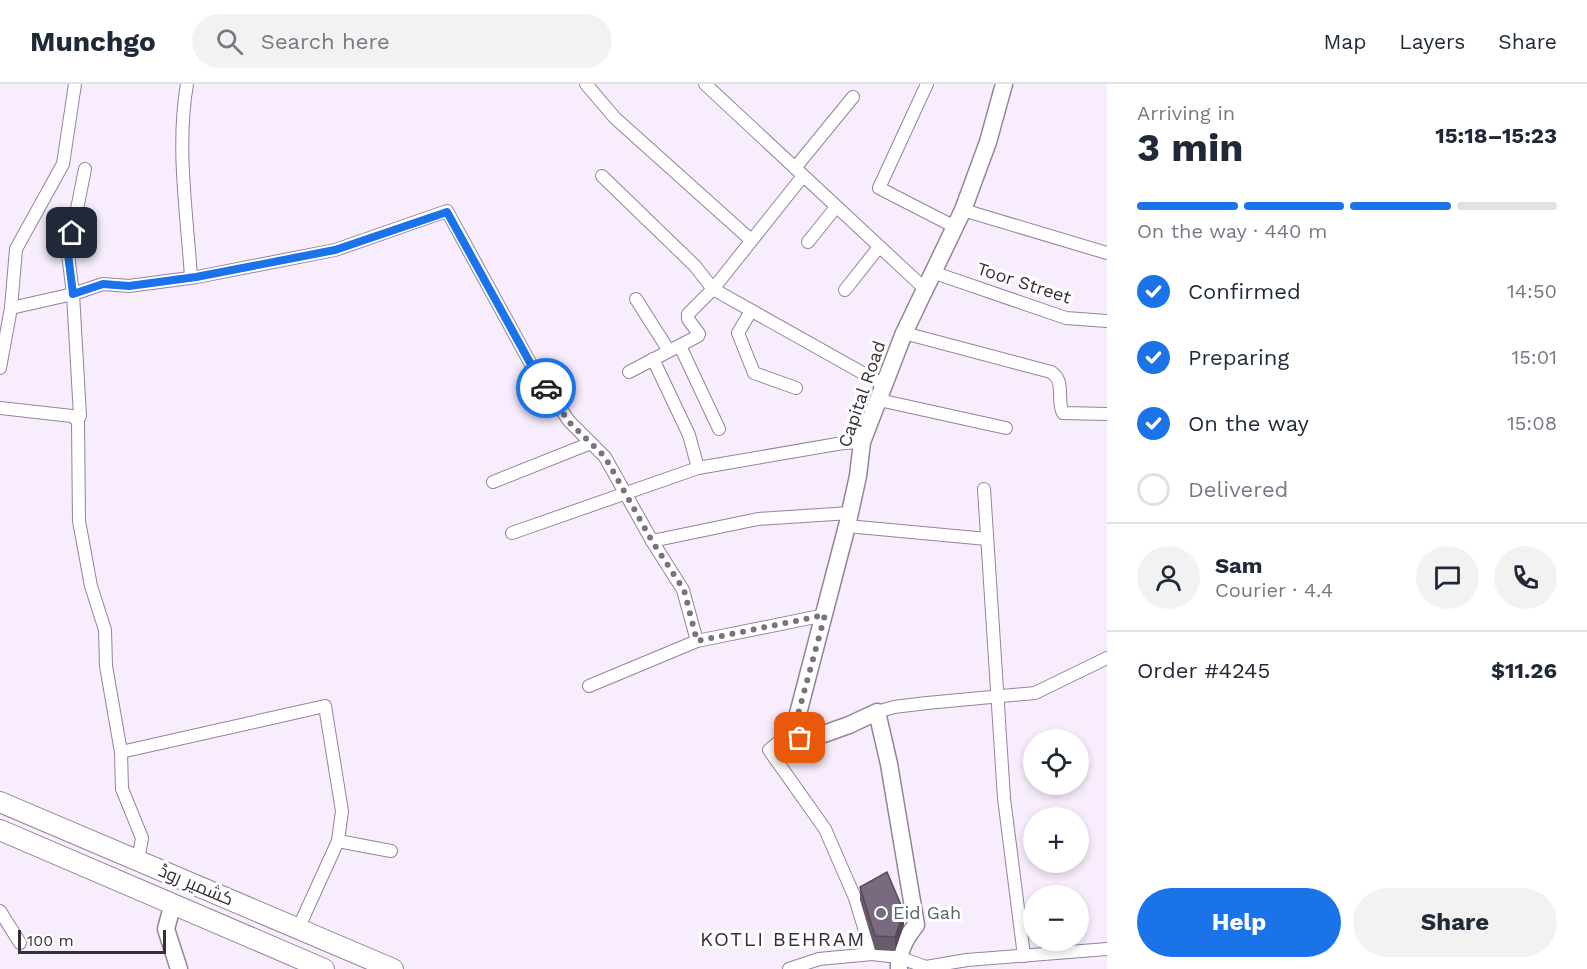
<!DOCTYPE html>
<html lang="en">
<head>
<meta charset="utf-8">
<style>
  body { margin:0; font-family:"Work Sans",Cairo,sans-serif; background:#f2f2f3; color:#1f2937; height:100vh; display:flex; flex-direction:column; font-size:22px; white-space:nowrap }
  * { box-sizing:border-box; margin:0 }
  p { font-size:20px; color:#747a83 }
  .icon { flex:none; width:33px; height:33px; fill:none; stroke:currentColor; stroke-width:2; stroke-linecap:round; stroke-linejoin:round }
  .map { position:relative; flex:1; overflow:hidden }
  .drawer { display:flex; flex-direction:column; background:#fff; width:480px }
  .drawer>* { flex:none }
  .tools { position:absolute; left:1023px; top:645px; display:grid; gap:12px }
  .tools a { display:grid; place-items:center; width:66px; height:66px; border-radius:50%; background:#fff; box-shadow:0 3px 9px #0003; font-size:30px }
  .scale { position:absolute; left:18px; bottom:15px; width:148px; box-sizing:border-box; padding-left:6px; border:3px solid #362f39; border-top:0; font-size:16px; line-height:21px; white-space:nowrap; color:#362f39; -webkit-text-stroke:4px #fefefe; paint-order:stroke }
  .pin { position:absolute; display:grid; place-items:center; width:51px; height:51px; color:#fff; margin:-26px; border-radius:12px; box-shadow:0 3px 9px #0006 }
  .courier { position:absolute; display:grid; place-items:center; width:60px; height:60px; margin:-30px; border:4px solid #1a73e8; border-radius:50%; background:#fff; color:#222; box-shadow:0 2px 8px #0007 }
  .head em { font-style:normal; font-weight:700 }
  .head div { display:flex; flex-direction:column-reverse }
  .head { display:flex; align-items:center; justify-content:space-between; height:102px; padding:0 30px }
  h1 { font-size:39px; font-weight:700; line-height:45px }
  .bar { display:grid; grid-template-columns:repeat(4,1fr); gap:9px 6px; align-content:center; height:72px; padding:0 30px }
  .bar i { height:8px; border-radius:4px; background:#e0e1e3 }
  .bar .current { background:#1a73e8 }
  .bar p { grid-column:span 4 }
  .line { display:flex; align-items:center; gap:15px; padding:0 30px; border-top:2px solid #e0e1e3 }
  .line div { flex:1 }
  .round { display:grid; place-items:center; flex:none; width:63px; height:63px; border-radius:32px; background:#f2f2f3 }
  ol { padding:0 30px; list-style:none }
  li { display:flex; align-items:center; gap:18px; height:66px }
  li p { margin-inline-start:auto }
  li .icon { padding:6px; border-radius:50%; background:#1a73e8; color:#fff; stroke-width:4 }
  li:last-child { color:#747a83 }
  li i { width:33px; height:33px; border:3px solid #e0e1e3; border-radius:50% }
  .primary-button { display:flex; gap:12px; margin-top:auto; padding:12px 30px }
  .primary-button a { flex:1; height:69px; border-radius:36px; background:#1a73e8; color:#fff; font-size:24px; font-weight:700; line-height:69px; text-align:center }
  .primary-button a+a { background:#f2f2f3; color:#1f2937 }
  header { display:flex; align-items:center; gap:36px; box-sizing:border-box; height:84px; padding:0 30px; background:#fff; border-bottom:2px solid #e0e1e3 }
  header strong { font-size:28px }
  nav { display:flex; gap:33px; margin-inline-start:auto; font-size:21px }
  .search { width:420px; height:54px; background:#f2f2f3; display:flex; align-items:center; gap:15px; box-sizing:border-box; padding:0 21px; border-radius:33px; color:#747a83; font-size:22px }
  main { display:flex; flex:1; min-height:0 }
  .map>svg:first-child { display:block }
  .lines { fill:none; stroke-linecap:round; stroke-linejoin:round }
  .street-casing { stroke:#94839b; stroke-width:14 }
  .secondary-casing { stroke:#94839b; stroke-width:19 }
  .primary-casing { stroke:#94839b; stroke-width:22 }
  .street { stroke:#fff; stroke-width:12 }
  .secondary { stroke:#fff; stroke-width:16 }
  .primary { stroke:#fff; stroke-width:20 }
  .wall { fill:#695b6e }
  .shaded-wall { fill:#554a5a }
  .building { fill:#7a6a80; stroke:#554a5a; stroke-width:1.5 }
  .done { stroke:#7a727d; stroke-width:6; stroke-dasharray:0 10.8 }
  .route { stroke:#1a73e8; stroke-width:8 }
  .worship-dot { fill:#6b7280; stroke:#fefefe; stroke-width:2 }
  .labels { text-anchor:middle; stroke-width:6; stroke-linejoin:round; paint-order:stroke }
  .street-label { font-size:18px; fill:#362f39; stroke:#fefefe }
  .worship-label { font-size:18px; fill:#5b616d; stroke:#fefefe; text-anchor:start }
  .neighbourhood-label { font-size:20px; letter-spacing:1.5px; fill:#362f39; stroke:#fefefe }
</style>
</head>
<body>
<header>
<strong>Munchgo</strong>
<div class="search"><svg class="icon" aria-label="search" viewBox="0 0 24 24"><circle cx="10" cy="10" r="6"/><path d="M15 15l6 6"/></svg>Search here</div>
<nav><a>Map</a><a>Layers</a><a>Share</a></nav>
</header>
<main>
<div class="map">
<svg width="1107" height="885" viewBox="0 0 1107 885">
  <rect width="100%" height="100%" fill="#f8edfc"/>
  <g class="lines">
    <!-- street casing -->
    <g class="street-casing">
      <g id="street">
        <path d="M187 0C176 63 187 130 191 193"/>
        <path d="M586 0 615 34 751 156"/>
        <path d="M705 0 924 204"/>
        <path d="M927 0 879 104 955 143"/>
        <path d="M795 84 853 13"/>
        <path d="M602 92 695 182 713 205 884 301"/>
        <path d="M963 126 1107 169"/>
        <path d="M808 158 836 123"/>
        <path d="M932 188 1066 234 1107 237"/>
        <path d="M845 206 879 163"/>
        <path d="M636 215 669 267"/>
        <path d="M11 224 73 210 103 200 129 202 197 193 335 166 447 127 533 284 569 337 605 373 652 457 683 506 697 557"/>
        <path d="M751 227 738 249 754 289 796 304"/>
        <path d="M904 249 1051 288C1066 297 1056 316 1063 329L1107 330"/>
        <path d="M680 262 719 345"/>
        <path d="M653 275 689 351 698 384"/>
        <path d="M0 284 11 224 16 165 63 80 75 0"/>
        <path d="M629 288 698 252 699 250 688 235V230L713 205 803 92"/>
        <path d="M879 316 1006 344"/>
        <path d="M0 324 72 332 78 337 79 437 91 502 105 546 106 582 121 668 122 705 142 754 138 777"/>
        <path d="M80 332 73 210 68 170 85 85"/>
        <path d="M493 398 591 359"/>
        <path d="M984 405 1004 714 1024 872"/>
        <path d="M847 442 987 455"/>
        <path d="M512 449 698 384 843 359 862 358"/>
        <path d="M652 457 758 435 850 429"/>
        <path d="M589 602 697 557 825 531"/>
        <path d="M877 628 894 623 927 619 1035 609 1107 574"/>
        <path d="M794 645 769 666 825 745 855 814 872 870 898 873 926 883 967 876 1107 865"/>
        <path d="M121 668 325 622 342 727 338 757 298 845"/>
        <path d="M338 757 391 767"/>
        <path d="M0 827 20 859"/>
        <path d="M789 885 819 875 872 870"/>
      </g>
    </g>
    <!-- secondary casing -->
    <g class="secondary-casing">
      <g id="secondary">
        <path d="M173 819 166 845 179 885"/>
        <path d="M899 885C898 867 905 855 916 841L889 680 877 628 849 641 807 656 800 654 794 645 847 442 858 392 862 358 904 249 963 126 988 58 1004 0"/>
      </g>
    </g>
    <!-- primary casing -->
    <g class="primary-casing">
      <g id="primary">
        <path d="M0 718 393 885"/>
        <path d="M0 746 324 885"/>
      </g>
    </g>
    <!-- street -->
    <use href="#street" class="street"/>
    <!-- secondary -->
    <use href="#secondary" class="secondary"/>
    <!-- primary -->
    <use href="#primary" class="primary"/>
  </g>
  <!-- wall -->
  <path class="wall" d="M860 803 904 841 895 867 875 866 860 816Z"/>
  <!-- shaded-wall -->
  <path class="shaded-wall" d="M904 828V841L895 867V853Z"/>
  <!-- building -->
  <path class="building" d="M887 788 904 828 895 853 875 852 860 803Z"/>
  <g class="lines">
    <!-- done -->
    <path class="done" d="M546 304 569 338 605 373 652 457 684 506 697 557 825 531 794 645 800 654"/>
    <!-- route -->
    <path class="route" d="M72 149 68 170 73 210 103 200 129 202 196 193 335 166 447 128 533 284 546 304"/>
  </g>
  <!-- markers -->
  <circle class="worship-dot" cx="881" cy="829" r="6"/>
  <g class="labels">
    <!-- street labels -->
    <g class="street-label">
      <text transform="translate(1024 199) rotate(18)" y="6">Toor Street</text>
      <text transform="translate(862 310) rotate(-71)" y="6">Capital Road</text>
      <text transform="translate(196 801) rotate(23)" y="6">کشمیر روڈ</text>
    </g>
    <!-- worship labels -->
    <g class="worship-label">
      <text x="893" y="835">Eid Gah</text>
    </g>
    <!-- neighbourhood labels -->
    <g class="neighbourhood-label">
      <text x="783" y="862">KOTLI BEHRAM</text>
    </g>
  </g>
</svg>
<div class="tools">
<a><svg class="icon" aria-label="locate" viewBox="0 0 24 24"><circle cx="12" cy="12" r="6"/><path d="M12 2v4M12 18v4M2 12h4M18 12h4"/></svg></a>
<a>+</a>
<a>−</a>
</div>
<div class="scale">100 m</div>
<div class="pin" style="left:800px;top:654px;background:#ea580c"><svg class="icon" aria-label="bag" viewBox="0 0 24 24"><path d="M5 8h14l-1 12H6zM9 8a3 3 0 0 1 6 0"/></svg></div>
<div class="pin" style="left:72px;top:149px;background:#1f2937"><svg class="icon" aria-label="home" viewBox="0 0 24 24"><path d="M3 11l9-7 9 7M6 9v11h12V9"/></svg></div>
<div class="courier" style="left:546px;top:304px"><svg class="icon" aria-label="car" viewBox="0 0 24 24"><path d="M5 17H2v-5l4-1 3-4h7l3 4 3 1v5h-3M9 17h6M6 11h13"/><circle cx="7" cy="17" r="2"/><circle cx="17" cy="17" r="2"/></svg></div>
</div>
<section class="drawer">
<div class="head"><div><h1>3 min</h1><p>Arriving in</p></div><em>15:18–15:23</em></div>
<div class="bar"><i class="current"></i><i class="current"></i><i class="current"></i><i></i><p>On the way · 440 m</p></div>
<ol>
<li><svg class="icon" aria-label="check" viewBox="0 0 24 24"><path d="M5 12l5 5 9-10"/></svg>Confirmed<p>14:50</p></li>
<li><svg class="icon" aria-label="check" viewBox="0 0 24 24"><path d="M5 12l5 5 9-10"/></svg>Preparing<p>15:01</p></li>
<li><svg class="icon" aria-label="check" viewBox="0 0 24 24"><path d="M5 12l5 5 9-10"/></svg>On the way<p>15:08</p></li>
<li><i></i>Delivered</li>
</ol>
<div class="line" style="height:108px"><a class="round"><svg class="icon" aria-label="person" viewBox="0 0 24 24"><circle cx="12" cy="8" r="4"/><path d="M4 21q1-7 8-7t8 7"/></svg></a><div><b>Sam</b><p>Courier · 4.4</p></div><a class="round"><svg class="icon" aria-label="chat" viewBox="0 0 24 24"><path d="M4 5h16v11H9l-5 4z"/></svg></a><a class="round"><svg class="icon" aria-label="phone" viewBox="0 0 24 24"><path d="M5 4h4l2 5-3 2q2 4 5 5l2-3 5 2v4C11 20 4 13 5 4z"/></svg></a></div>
<div class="line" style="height:78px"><div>Order #4245</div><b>$11.26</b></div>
<div class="primary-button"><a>Help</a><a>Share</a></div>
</section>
</main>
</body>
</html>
